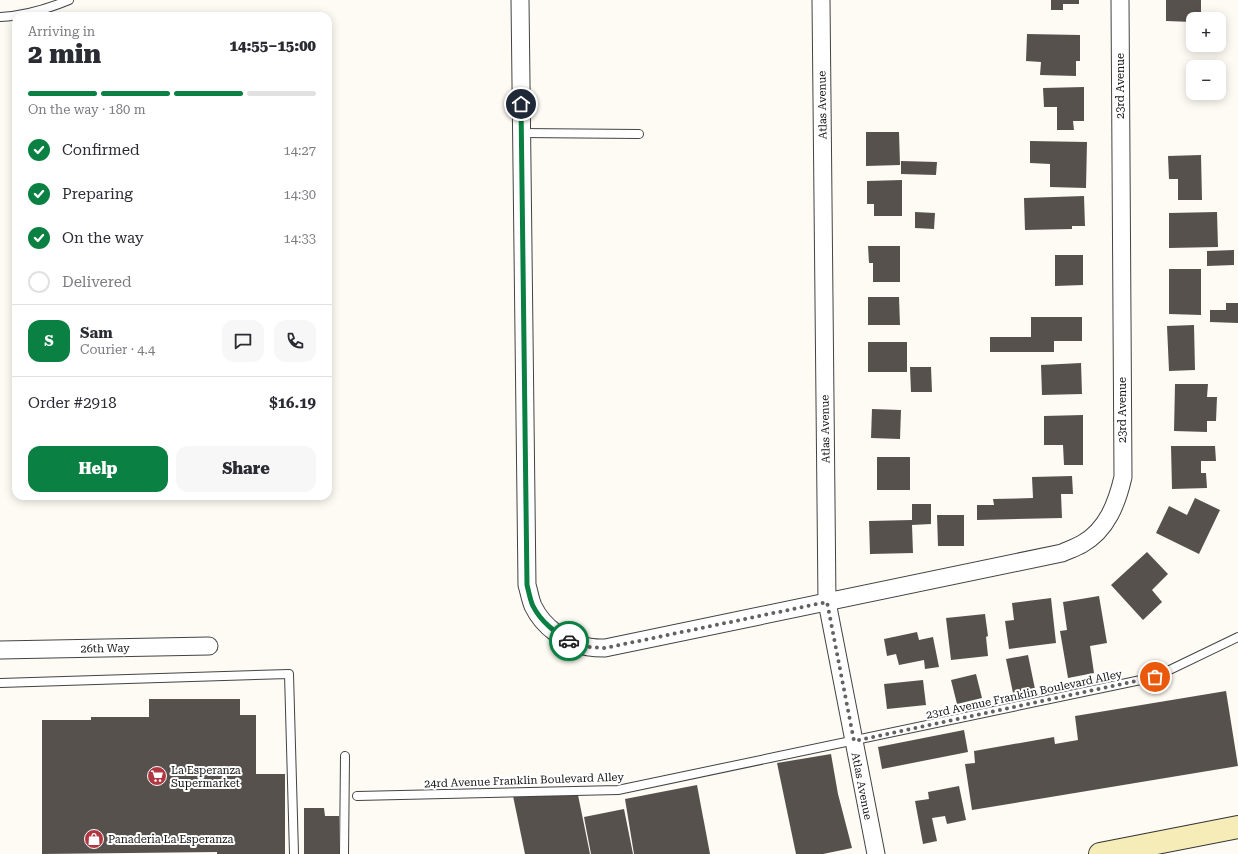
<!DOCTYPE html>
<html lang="en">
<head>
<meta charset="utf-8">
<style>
  body { margin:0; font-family:"Roboto Serif",serif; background:#f7f7f7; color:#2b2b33; height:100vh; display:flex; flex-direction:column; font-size:15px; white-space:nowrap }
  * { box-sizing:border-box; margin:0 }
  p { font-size:13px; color:#7c7c81 }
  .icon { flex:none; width:22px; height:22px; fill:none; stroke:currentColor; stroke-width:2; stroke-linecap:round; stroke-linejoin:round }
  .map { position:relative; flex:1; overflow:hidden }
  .details { position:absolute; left:12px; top:12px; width:320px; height:488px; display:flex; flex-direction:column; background:#fff; border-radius:12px; box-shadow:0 2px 10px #0003 }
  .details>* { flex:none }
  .buttons { position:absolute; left:1186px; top:12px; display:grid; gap:8px }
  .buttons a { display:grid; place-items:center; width:40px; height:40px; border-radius:8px; background:#fff; box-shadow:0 2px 10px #0003; font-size:20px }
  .pin { position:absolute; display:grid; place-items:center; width:34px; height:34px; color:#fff; margin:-17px; border:2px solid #fff; border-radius:50%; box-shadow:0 1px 4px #0007 }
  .courier { position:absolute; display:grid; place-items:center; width:40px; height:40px; margin:-20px; border:3px solid #0b8043; border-radius:50%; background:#fff; color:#222; box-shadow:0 1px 5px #0007 }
  .head em { font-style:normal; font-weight:800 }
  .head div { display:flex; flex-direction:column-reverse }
  .head { display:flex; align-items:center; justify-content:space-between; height:68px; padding:0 16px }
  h1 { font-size:26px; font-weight:800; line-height:30px }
  .bar { display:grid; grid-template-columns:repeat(4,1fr); gap:6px 4px; align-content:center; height:48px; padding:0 16px }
  .bar i { height:5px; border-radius:3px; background:#e1e1e2 }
  .bar .active { background:#0b8043 }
  .bar p { grid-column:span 4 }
  .line { display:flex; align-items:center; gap:10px; padding:0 16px; border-top:1px solid #e1e1e2 }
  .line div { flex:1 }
  .round { display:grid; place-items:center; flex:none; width:42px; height:42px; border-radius:12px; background:#f7f7f7 }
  ol { padding:0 16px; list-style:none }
  li { display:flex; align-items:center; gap:12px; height:44px }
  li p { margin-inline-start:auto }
  li .icon { padding:4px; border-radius:50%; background:#0b8043; color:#fff; stroke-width:4 }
  li:last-child { color:#7c7c81 }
  li i { width:22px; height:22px; border:2px solid #e1e1e2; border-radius:50% }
  .button { display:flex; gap:8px; margin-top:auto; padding:8px 16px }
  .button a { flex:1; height:46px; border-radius:12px; background:#0b8043; color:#fff; font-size:16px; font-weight:800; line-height:46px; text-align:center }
  .button a+a { background:#f7f7f7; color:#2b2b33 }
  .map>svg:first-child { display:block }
  .building { fill:#57514d }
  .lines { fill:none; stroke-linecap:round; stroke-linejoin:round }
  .service-casing { stroke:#434343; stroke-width:10 }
  .minor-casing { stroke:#434343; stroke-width:19 }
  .secondary-casing { stroke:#323232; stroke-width:24 }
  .service { stroke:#fff; stroke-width:8 }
  .minor { stroke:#fff; stroke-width:17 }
  .secondary { stroke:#f5ecb7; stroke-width:22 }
  .done { stroke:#636260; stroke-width:4; stroke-dasharray:0 7.2 }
  .route { stroke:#0b8043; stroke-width:5 }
  .labels { text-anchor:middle; stroke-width:4; stroke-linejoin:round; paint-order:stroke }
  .street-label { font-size:11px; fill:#101010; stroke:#fff }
  .poi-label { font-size:11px; fill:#101010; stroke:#fff; text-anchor:start }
</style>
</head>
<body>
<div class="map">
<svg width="1238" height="854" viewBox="0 0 1238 854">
  <rect width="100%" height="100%" fill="#fefbf4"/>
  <!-- building -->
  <g class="building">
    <path d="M1051 0H1079V4H1063V10H1051Z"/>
    <path d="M1166 0H1201V19H1193V22L1166 21Z"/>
    <path d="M1027 34 1080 35V61H1076V76L1040 75 1041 62 1026 61Z"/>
    <path d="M1084 87V121H1073L1074 130H1057V107H1044L1043 88Z"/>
    <path d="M866 132H899L900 165 866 166Z"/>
    <path d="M1030 141 1087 142 1086 188 1050 187V164L1030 163Z"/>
    <path d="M1201 155 1202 200H1178V179H1169L1168 156Z"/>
    <path d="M901 161 937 162 936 175 901 174Z"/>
    <path d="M902 180V216H874V204H867V181Z"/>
    <path d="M1084 196 1085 226H1072V229L1025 230 1024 198Z"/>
    <path d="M915 212 935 213 934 229 915 228Z"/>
    <path d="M1217 212 1218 247 1169 248V213Z"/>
    <path d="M868 246H900V282H873V263H869Z"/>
    <path d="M1234 250V265L1207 266V251Z"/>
    <path d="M1055 255H1083V285L1055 286Z"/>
    <path d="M1169 269H1201V315L1169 314Z"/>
    <path d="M868 297H899L900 325H868Z"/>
    <path d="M1226 303H1238V323L1210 322V310H1226Z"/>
    <path d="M1031 317H1082V341H1054V352H990V337H1031Z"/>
    <path d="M1194 325 1195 370 1169 371 1167 326Z"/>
    <rect x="868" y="342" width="39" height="30"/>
    <path d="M1081 363 1082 394 1042 395 1041 365Z"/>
    <path d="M910 367H931L932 392H911Z"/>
    <path d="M1175 384H1208L1207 397H1217L1216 421H1207V432L1174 431Z"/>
    <path d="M872 409 901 410 900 439 871 438Z"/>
    <path d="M1083 415V465H1064L1063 445H1044V416Z"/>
    <path d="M1171 446H1215L1216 461H1201V473H1206L1207 488 1172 489Z"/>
    <rect x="877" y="457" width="33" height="33"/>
    <path d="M1072 476 1073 494H1061L1062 518 977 520V505H994L993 499 1033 498 1032 477Z"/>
    <path d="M1195 498 1220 510 1199 554 1156 533 1169 506 1187 515Z"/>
    <path d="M912 504H931V524L912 525 913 553 870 554 869 521 912 520Z"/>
    <path d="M937 515H964V546H938Z"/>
    <path d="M1147 552 1168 574 1152 590 1162 602 1143 620 1111 585Z"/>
    <path d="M1099 596 1107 643 1090 646 1094 673 1068 678 1060 631 1067 630 1063 602Z"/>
    <path d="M1051 598 1056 643 1009 649 1005 621 1014 620 1012 603Z"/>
    <path d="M985 614 988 636 986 637 988 656 951 660 946 618Z"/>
    <path d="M917 632 919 640 933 637 939 667 925 669 924 660 899 665 896 654 887 656 884 639Z"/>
    <path d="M1028 655 1035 689 1013 693 1006 659Z"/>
    <path d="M976 674 982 698 957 704 951 680Z"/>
    <path d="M923 680 926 705 887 709 884 684Z"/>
    <path d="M1226 691 1238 766 972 810 965 764 975 763 974 751 1054 737 1055 744 1078 740 1075 716Z"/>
    <path d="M149 699H240V715H256V774H285V854H217V852L42 854V720H91V717H149Z"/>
    <path d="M964 730 968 752 882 769 878 747Z"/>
    <path d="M831 754 838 794 852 848 823 854H796L777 763Z"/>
    <path d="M697 785 710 854H634L625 799Z"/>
    <path d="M959 786 966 820 947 824 945 816 932 818 937 841 923 844 915 801 929 799 928 792Z"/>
    <path d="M578 795 590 854H525L513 796Z"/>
    <path d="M304 808H324L325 816H339V854H304Z"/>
    <path d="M624 809 633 854H591L584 817Z"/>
  </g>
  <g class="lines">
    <!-- service casing -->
    <g class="service-casing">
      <g id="service">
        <path d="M0 17C23 16 47 9 69 0"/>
        <path d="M521 133 639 134"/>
        <path d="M0 683 289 674 294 854"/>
        <path d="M357 796 618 790 1155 677 1238 637"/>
        <path d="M344 854 345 756"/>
      </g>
    </g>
    <!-- minor casing -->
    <g class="minor-casing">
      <g id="minor">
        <path d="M520 0 527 585C529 591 530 599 533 606 543 627 566 644 589 647 594 648 600 648 605 648L1062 553C1068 550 1075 548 1082 544 1107 530 1117 503 1123 477L1120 0"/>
        <path d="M821 0 827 602 876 854"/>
        <path d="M0 650 209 646"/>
      </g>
    </g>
    <!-- secondary casing -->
    <g class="secondary-casing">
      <path id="secondary" d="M1100 854 1238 827"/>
    </g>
    <!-- service -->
    <use href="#service" class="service"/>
    <!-- minor -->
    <use href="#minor" class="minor"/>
    <!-- secondary -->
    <use href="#secondary" class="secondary"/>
  </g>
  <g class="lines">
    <!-- done -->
    <path class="done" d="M569 641 589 647 605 648 827 602 854 741 1155 677"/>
    <!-- route -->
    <path class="route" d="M521 104 527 585C529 592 530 600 533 606 541 622 555 632 569 641"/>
  </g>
  <!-- icons -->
  <defs>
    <g id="supermarket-disc" transform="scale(1)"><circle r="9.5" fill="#b03842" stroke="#fff"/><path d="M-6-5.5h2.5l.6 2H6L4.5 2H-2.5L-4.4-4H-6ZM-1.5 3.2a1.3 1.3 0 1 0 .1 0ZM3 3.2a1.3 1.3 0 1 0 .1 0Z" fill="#fff"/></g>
    <g id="shop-disc" transform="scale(1)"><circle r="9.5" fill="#b03842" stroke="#fff"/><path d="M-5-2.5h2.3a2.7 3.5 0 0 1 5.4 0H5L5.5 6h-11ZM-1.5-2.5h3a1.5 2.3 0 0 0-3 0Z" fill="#fff"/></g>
  </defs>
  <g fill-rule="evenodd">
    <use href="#supermarket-disc" x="157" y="776"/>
    <use href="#shop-disc" x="94" y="839"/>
  </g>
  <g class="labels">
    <!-- street labels -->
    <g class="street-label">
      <text transform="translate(1120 86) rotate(-90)" y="4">23rd Avenue</text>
      <text transform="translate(822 105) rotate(-91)" y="4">Atlas Avenue</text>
      <text transform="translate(1122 410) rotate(-90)" y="4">23rd Avenue</text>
      <text transform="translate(825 429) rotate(-91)" y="4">Atlas Avenue</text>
      <text transform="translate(105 648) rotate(-1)" y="4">26th Way</text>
      <text transform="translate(1024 694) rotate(-12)" y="4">23rd Avenue Franklin Boulevard Alley</text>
      <text transform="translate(524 780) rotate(-2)" y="4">24rd Avenue Franklin Boulevard Alley</text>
      <text transform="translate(862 786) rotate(79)" y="4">Atlas Avenue</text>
    </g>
    <!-- poi labels -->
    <g class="poi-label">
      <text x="171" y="774">La Esperanza<tspan x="171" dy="13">Supermarket</tspan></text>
      <text x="108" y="843">Panaderia La Esperanza</text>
    </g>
  </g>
</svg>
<div class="buttons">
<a>+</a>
<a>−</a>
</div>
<div class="pin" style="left:1155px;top:677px;background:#ea580c"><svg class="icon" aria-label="bag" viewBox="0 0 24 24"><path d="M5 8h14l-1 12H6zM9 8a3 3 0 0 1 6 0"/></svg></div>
<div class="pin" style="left:521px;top:104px;background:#1f2937"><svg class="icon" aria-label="home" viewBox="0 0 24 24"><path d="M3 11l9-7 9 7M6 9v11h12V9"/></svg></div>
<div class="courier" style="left:569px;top:641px"><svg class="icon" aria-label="car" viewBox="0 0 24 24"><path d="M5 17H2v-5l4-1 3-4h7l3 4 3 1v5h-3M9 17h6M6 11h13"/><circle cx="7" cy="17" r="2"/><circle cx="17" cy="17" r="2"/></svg></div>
<section class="details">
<div class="head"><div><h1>2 min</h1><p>Arriving in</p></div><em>14:55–15:00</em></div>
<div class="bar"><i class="active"></i><i class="active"></i><i class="active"></i><i></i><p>On the way · 180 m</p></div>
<ol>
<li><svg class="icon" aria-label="check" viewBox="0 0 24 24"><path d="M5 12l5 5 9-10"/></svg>Confirmed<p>14:27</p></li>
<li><svg class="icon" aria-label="check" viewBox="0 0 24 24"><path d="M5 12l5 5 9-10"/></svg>Preparing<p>14:30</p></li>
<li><svg class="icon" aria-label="check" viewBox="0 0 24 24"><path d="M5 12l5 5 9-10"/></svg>On the way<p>14:33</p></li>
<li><i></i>Delivered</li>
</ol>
<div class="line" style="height:72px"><b class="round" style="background:#0b8043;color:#fff">S</b><div><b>Sam</b><p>Courier · 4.4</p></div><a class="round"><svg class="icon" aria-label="chat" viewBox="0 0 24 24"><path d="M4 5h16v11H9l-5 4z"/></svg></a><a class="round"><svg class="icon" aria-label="phone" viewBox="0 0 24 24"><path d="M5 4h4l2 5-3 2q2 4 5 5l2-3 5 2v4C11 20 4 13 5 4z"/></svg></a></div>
<div class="line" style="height:52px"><div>Order #2918</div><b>$16.19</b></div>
<div class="button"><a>Help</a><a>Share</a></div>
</section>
</div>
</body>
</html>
